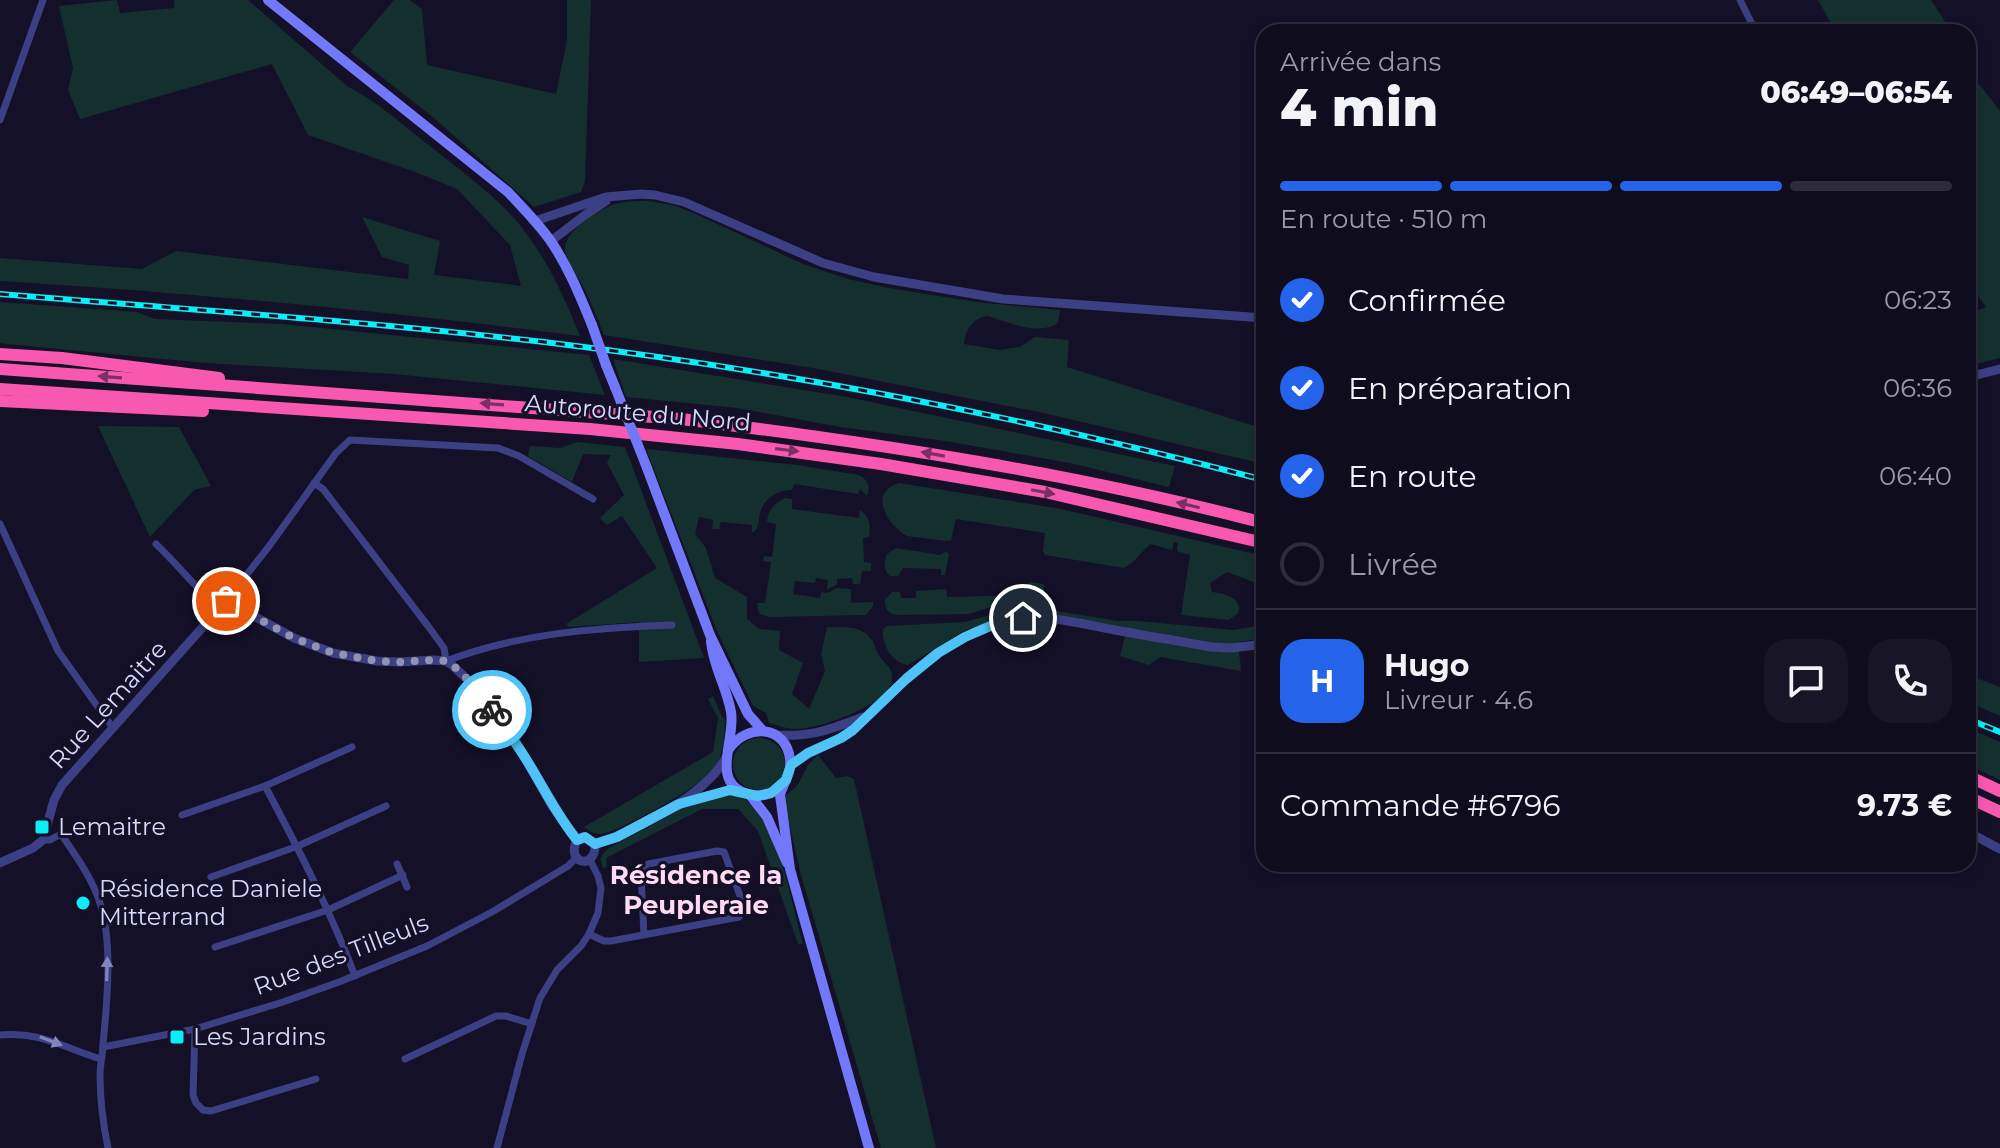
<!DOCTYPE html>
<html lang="fr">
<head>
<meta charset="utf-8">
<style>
  body { margin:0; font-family:Montserrat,sans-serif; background:#171526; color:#f1f3f6; height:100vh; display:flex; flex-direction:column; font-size:30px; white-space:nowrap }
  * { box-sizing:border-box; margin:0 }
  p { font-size:26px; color:#9b9ba4 }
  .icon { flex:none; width:44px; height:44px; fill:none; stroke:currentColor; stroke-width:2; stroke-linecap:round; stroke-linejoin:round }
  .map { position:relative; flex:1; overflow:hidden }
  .panel { position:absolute; left:1256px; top:24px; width:720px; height:848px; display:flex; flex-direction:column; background:#0e0c1d; border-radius:24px; box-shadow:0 4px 12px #0003,0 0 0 2px #2e2c3b }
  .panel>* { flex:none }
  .pin { position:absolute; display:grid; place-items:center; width:68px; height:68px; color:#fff; margin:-34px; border:4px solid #fff; border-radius:50%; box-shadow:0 2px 8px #0007 }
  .courier { position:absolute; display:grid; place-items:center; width:80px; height:80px; margin:-40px; border:6px solid #4fc3f7; border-radius:50%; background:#fff; color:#222; box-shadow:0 2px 10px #0007 }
  .headline em { font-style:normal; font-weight:800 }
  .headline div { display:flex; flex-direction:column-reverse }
  .headline { display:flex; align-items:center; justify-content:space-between; height:136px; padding:0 24px }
  h1 { font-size:52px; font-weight:800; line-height:60px }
  .bar { display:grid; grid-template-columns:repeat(4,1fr); gap:12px 8px; align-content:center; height:96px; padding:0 24px }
  .bar i { height:10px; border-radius:6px; background:#2e2c3b }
  .bar .on { background:#2563eb }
  .bar p { grid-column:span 4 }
  .line { display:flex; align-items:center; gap:20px; padding:0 24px; border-top:2px solid #2e2c3b }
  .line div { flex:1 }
  .round { display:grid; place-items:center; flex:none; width:84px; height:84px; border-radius:24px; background:#171526 }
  ol { padding:0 24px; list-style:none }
  li { display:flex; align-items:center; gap:24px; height:88px }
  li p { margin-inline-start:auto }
  li .icon { padding:8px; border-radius:50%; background:#2563eb; color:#fff; stroke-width:4 }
  li:last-child { color:#9b9ba4 }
  li i { width:44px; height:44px; border:4px solid #2e2c3b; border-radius:50% }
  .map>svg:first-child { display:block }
  .green { fill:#14302e }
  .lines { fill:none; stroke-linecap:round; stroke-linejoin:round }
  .minor { stroke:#3d3f84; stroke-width:7 }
  .tertiary { stroke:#3d3f84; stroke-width:9 }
  .secondary { stroke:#7278fa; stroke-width:10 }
  .motorway { stroke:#f958b0; stroke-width:12 }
  .rail-casing { stroke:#0beef6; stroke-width:6 }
  .rail { stroke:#131027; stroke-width:3; stroke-dasharray:9; stroke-linecap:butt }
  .secondary-bridge { stroke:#7278fa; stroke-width:10 }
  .oneway { fill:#7a3065 }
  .oneway2 { fill:#8384bb }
  .done { stroke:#9492b3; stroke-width:8; stroke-dasharray:0 14.4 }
  .route { stroke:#4fc3f7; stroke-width:10 }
  .poi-dot { fill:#0beef6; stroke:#131027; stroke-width:3 }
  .labels { text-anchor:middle; stroke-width:6; stroke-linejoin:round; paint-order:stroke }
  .street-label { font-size:24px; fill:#d9d8fe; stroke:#131027 }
  .poi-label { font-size:24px; fill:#d9d8fe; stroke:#131027; text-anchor:start }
  .neighbourhood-label { font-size:26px; font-weight:bold; fill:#fedaf3; stroke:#131027 }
</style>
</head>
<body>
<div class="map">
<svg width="2000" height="1148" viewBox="0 0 2000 1148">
  <rect width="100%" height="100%" fill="#131027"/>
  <!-- green -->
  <g class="green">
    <path d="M117 0 120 13 174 8V0H248L347 86C376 101 401 123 426 143 461 171 500 198 526 233 550 265 565 299 580 336 387 311 194 293 0 281V258L142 269 176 251 408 279 409 265 382 257 362 217 440 241 434 275 521 286 510 245 457 189 418 173 308 135 272 64 80 119 68 90 73 68 59 6Z"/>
    <path d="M394 0H409L422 9 427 65 556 94 567 40V0H591L585 181 581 192 534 207 434 118 350 52Z"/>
    <path d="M1818 0H1931L1952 32H1836Z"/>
    <path d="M1968 70 2000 111V358L1968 366V314L1986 307 1968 282Z"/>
    <path d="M647 201 673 205 696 214 803 264 848 279 889 288 976 302 1060 310 1058 323C1041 334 1019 326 1000 320 999 320 989 316 988 316 973 317 965 331 964 344L999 350 1020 347 1035 337 1069 340 1067 367 1264 429V464L1039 412 813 368 604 335C598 320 592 305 585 290 579 278 568 264 565 251 562 232 600 208 616 204 626 201 637 201 647 201Z"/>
    <path d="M0 302 137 312 155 319 282 324 589 355 605 395 394 374 205 363 7 344 0 343Z"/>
    <path d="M613 359 847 397 1175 466 1169 487 1070 463 945 441 840 427 737 408 626 397Z"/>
    <path d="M98 426 179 427 211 486 194 490 150 537Z"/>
    <path d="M577 442 625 447 704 658 639 662V622L569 627 566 624 657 568 622 516 607 525 600 518 624 495 607 463 611 455 583 454 572 482 528 456 530 446 560 448Z"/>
    <path d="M646 449 797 465 859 475C869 481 870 485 867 496L860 489 858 494 794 484 792 490C777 490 764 498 760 513 758 521 760 526 754 532H752V525L721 522 719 529H712L713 520 699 517 695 534 706 548 715 578 747 597V619L759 629 780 631 779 650 803 663 792 694 809 709 825 671 821 654 827 627C844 628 861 624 872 640 875 645 876 652 880 657 885 664 892 667 892 677 894 704 815 731 793 729 785 728 776 725 769 723L766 713 753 706 717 631Z"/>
    <path d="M899 483 1061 509 1264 556V586L1227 572 1210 583 1212 592C1224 594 1236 595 1239 608L1238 613 1229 620 1181 615 1190 555 1177 551 1178 543 1174 542 1172 550 1150 544 1132 563 1124 568 1045 555 1043 551 1045 533 956 519 951 540 945 541 907 536C888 526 867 492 899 483Z"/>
    <path d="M785 498 792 499V509L859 518 860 510C871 518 870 525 869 537L863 538 864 562 871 563V571H862L860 584H853L852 578 837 579V584L827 590 828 580 816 578 815 583 795 581 793 594 820 598 821 592 827 593 837 588 851 589V603L873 602V606L866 615 770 617 759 614 757 603H765L771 562 763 561 764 556 772 557 776 524 767 522C768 510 774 503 785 498Z"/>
    <path d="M896 548 940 555 945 552 949 553 945 575H941V569L903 568 898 576H890C883 570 884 562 887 554Z"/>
    <path d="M1029 582 1044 584 1043 600 1024 599 1008 602 968 614 896 615C888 613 885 609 885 600L892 592H900L901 598H916V591L946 589 947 597 1027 595Z"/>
    <path d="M1032 607 1118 621H1138L1233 630 1264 625V638L1238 642 1241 671 1160 657 1149 665 1120 656 1127 629 1004 617 964 631 908 665C891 662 882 645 883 629L887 626 965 622 1012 609Z"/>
    <path d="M1968 675 2000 687V716L1968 702Z"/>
    <path d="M713 696 722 717 725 720C725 736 723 754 715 769 708 782 617 833 601 834 594 834 589 831 584 827L713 752 718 718 708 699Z"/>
    <path d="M1968 728 2000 742V780L1968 764Z"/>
    <circle cx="759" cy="764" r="26"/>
    <path d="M818 755 836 778 847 776 854 779 936 1148H881L801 875 786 810 785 796 797 786 808 765Z"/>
    <path d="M728 794C736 795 745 798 751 804 780 834 792 904 803 944H798L758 831 738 809H702L606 858 607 867 603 868C599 858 601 855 609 848L681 809Z"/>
  </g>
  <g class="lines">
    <!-- minor -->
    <g class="minor">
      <path d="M1740 0 1756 32"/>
      <path d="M0 120 43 0"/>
      <path d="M314 483 323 489 428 626 444 648 446 661C520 633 594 628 672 625"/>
      <path d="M0 524 58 651 113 728"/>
      <path d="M156 544C178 565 196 588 219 609"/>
      <path d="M226 601 270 545 336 453 350 440 498 448 519 456 593 499"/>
      <path d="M265 786C298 848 330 910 355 976"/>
      <path d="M182 815 265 786 352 747"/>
      <path d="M43 840H50L61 834C76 856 92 878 100 903 113 941 107 1004 103 1044 103 1054 100 1064 100 1075 100 1099 103 1124 108 1148"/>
      <path d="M397 864 407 887"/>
      <path d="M211 877 298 846 386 806"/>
      <path d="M589 934 604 941H611L739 917 743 910V904L724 852 717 851 648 864 642 870 641 875 644 935"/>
      <path d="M215 947 328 910 403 875"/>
      <path d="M195 1029 193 1095 196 1103 203 1110 211 1111 316 1079"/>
      <path d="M0 1035C39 1031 65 1048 101 1059"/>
      <path d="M103 1047 195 1029 283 1002 339 982 427 946 492 912 568 866 576 858"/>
      <path d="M405 1059 496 1016H506L532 1024"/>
      <path d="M497 1148 522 1054 540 998 557 970 581 946 589 934 598 913 601 888 598 876 590 860"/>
    </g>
    <!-- tertiary -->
    <g class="tertiary">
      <path d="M535 221 606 197 641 194 655 195 684 202 823 263 874 277 1003 299 1264 318"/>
      <path d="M551 241 585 215 606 201"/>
      <path d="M1968 377 2000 369"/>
      <path d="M775 735C813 737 828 730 863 717"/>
      <path d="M791 765C810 749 835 745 854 729 883 704 908 673 940 652 961 638 987 624 1012 619 1045 614 1082 624 1115 630 1147 636 1179 641 1211 647L1231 648 1264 644"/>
      <path d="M682 803 730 790 741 792"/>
      <path d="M1968 832 2000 849"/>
      <path d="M577 840C565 864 596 871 595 844"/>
      <path d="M595 844C635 831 707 795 726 757"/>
      <path d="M0 863 33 848 43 840 54 800 62 785 226 601 294 638 333 653 377 661 399 662 434 660 446 661 452 665 469 681 516 742 552 806 577 840"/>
    </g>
    <!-- secondary -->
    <g class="secondary">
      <path d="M268 0 508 192C522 207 537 222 550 240 568 266 580 296 592 325"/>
      <path d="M606 365 615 387"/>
      <path d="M647 468 710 635 748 714 763 731"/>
      <path d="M711 641C713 666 727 688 731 712 736 740 709 783 748 794 761 798 773 794 782 785"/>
      <path d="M729 749C747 723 786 725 790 759 792 773 783 783 780 795L790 869 869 1148"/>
      <path d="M750 795 767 817 787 863"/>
    </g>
    <!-- motorway -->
    <g class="motorway">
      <path d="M0 354 62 358 219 378"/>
      <path d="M0 369 681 419C877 443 1073 473 1264 523"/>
      <path d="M0 389 590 429 738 444 881 464 1045 492 1264 543"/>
      <path d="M0 401 203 411"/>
      <path d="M1968 776 2000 791"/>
      <path d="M1968 797 2000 812"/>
    </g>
    <!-- rail casing -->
    <g class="rail-casing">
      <g id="rail">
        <path d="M0 294C182 309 364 321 544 342 787 371 1028 418 1264 480"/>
        <path d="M1968 719 2000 732"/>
      </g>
    </g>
    <!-- rail -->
    <use href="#rail" class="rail"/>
    <!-- secondary-bridge -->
    <g class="secondary-bridge">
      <path d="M592 325 606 365"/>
      <path d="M615 387 647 468"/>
    </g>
  </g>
  <!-- one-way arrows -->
  <defs><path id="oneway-solid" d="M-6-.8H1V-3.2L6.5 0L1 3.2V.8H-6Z" transform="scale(2)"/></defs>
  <g class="oneway">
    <use href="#oneway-solid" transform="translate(110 377) rotate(-176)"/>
    <use href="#oneway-solid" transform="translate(492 404) rotate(-176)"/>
    <use href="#oneway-solid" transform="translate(787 450) rotate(7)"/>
    <use href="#oneway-solid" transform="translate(933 454) rotate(-170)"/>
    <use href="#oneway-solid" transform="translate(1043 492) rotate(11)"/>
    <use href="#oneway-solid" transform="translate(1188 505) rotate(-167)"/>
  </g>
  <g class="oneway2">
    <use href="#oneway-solid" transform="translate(107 969) rotate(-88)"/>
    <use href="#oneway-solid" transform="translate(51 1041) rotate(21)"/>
  </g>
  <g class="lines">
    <!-- done -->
    <path class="done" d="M226 601 294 638 333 653 377 661 399 662 434 660 446 661 460 671 469 681 492 710"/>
    <!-- route -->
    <path class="route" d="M492 710C506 729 520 748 532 769 547 794 559 818 577 840L585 837 595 844 617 837 679 804 730 790 757 796 771 793 786 780 791 765 808 753 841 738 853 730 906 679 938 653 965 637 993 625 1023 618"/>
  </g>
  <!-- markers -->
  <g class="poi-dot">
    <rect x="34" y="819" width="16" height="16" rx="4"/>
    <circle cx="83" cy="903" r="8"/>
    <rect x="169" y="1029" width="16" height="16" rx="4"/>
  </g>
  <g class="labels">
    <!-- street labels -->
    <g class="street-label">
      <text transform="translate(638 413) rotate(5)" y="8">Autoroute du Nord</text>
      <text transform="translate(108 705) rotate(-48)" y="8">Rue Lemaitre</text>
      <text transform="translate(341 955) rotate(-21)" y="8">Rue des Tilleuls</text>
    </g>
    <!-- poi labels -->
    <g class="poi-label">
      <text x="58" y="835">Lemaitre</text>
      <text x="99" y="897">Résidence Daniele<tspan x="99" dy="28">Mitterrand</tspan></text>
      <text x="193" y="1045">Les Jardins</text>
    </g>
    <!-- neighbourhood labels -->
    <g class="neighbourhood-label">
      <text x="696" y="884">Résidence la<tspan x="696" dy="30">Peupleraie</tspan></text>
    </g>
  </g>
</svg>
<div class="pin" style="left:226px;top:601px;background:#ea580c"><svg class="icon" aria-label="bag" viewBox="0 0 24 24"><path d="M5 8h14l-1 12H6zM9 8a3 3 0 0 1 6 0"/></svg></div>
<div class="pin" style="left:1023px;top:618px;background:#1f2937"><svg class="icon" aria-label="home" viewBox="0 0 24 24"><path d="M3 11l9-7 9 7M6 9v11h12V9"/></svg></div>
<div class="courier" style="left:492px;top:710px"><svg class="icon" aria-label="bike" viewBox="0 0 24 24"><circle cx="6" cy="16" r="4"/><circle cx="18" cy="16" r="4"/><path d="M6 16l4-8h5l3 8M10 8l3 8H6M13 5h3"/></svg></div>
<section class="panel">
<div class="headline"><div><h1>4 min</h1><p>Arrivée dans</p></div><em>06:49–06:54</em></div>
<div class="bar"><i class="on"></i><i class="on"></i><i class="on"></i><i></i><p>En route · 510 m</p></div>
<ol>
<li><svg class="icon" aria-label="check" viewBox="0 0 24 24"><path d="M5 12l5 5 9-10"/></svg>Confirmée<p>06:23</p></li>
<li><svg class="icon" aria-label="check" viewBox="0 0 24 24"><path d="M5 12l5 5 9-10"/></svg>En préparation<p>06:36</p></li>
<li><svg class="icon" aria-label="check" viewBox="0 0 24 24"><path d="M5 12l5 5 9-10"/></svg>En route<p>06:40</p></li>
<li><i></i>Livrée</li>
</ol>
<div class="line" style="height:144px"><b class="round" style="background:#2563eb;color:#fff">H</b><div><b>Hugo</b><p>Livreur · 4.6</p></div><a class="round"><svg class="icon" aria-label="chat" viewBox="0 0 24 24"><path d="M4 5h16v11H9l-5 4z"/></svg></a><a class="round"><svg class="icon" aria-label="phone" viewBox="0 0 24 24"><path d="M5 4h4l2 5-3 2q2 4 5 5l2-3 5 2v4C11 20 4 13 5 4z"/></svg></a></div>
<div class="line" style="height:104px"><div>Commande #6796</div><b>9.73 €</b></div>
</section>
</div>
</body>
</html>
